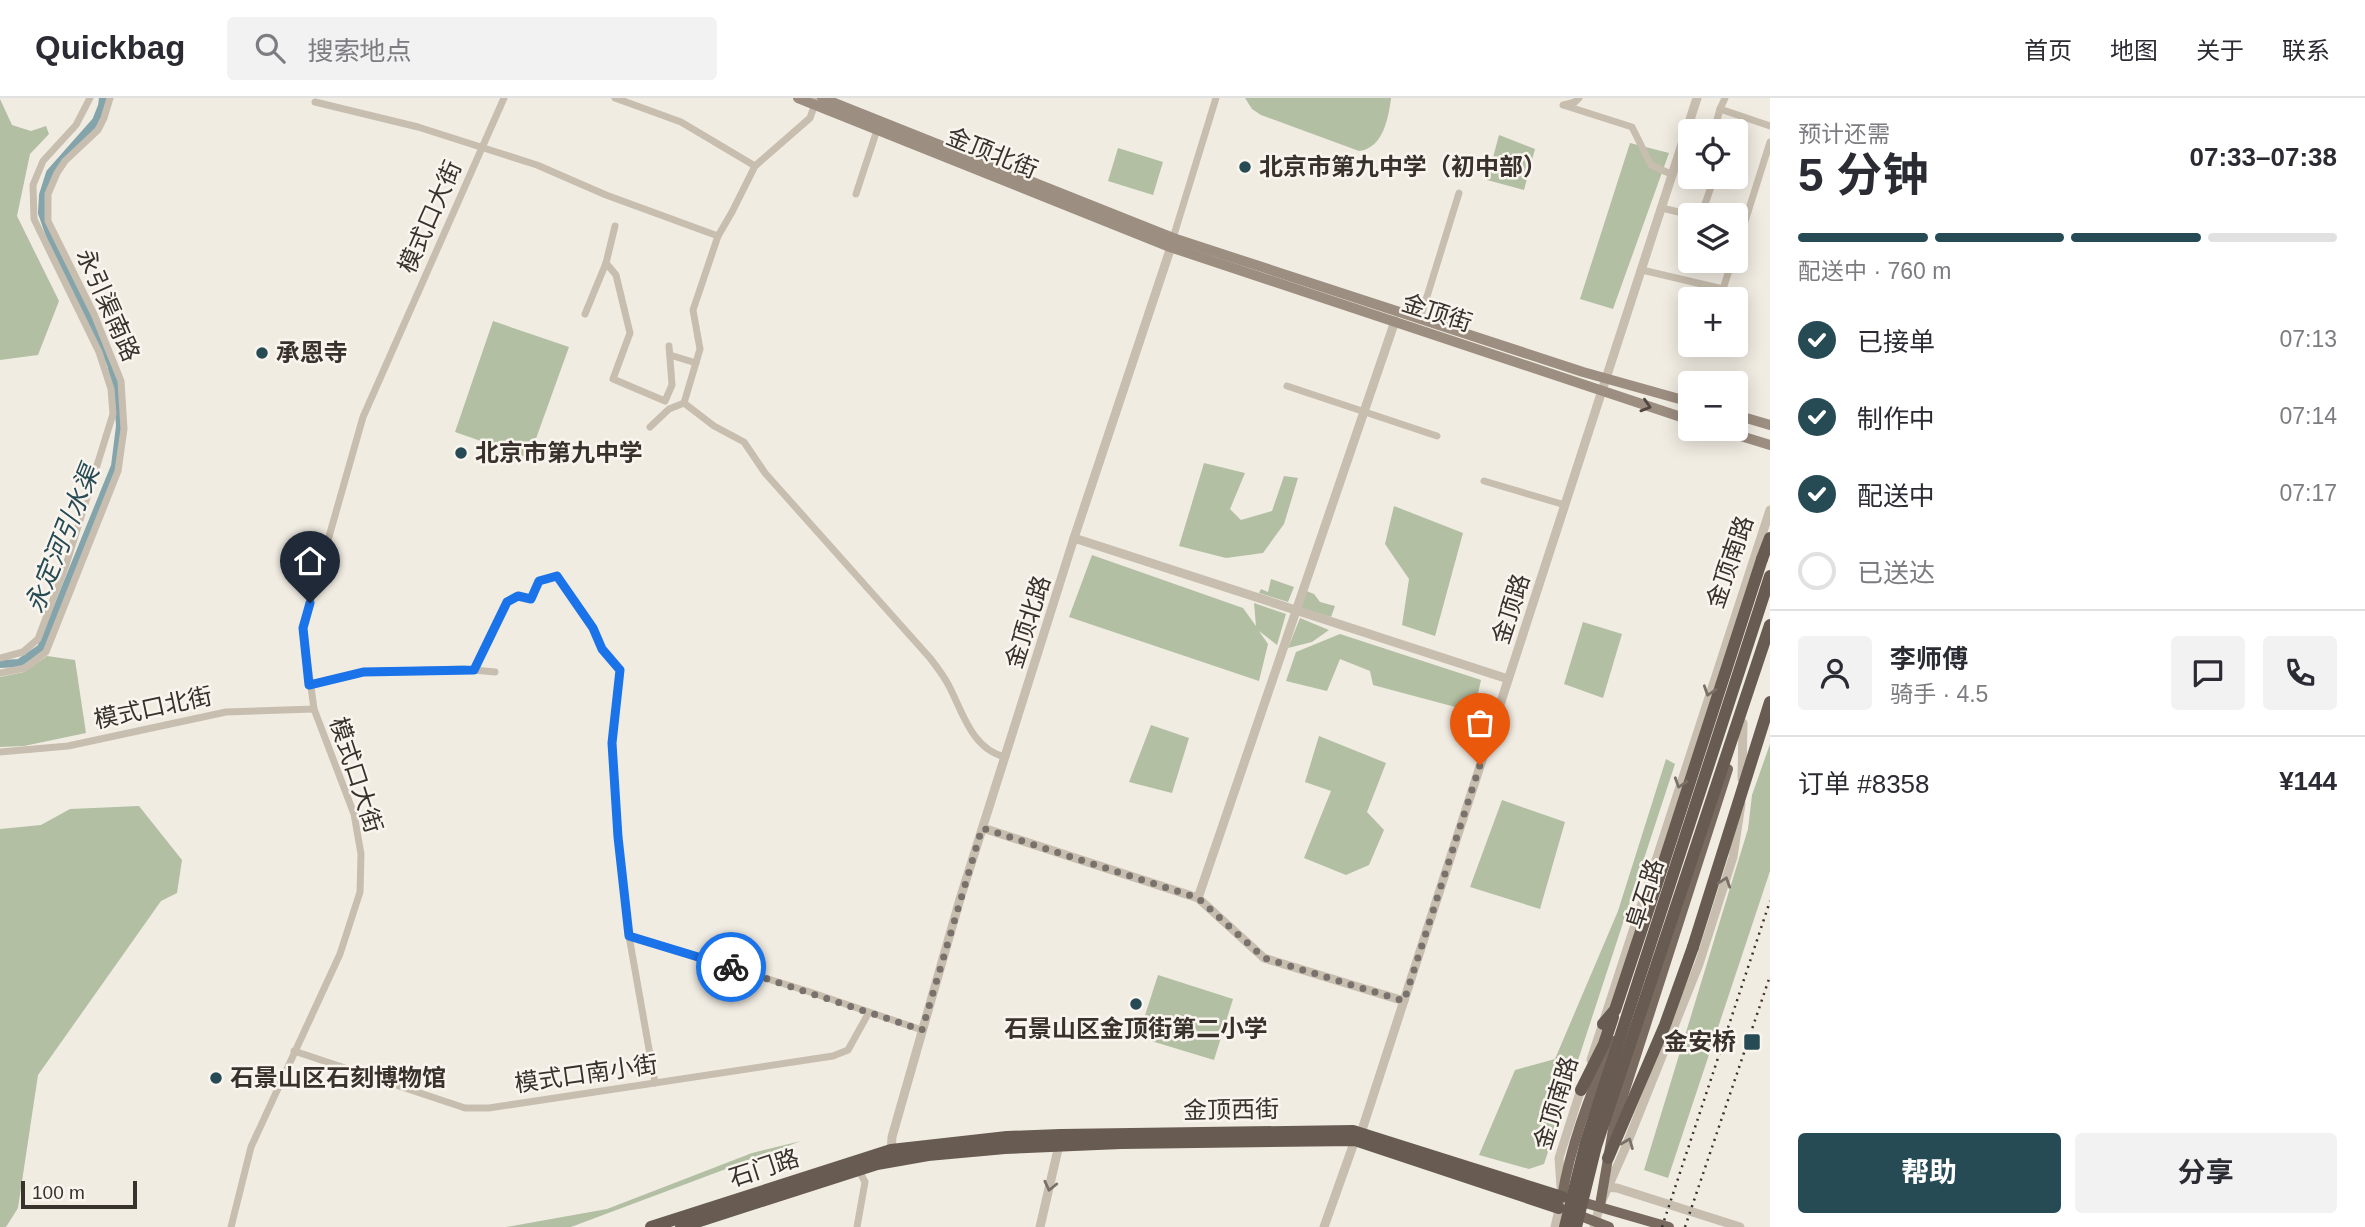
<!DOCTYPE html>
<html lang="zh">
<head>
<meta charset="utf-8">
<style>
  body { margin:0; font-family:Helvetica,"Noto Sans SC",sans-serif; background:#f2f2f3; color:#2b2b33; height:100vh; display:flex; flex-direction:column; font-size:26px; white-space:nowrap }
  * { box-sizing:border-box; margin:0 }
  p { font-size:23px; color:#7c7c81 }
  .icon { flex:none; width:38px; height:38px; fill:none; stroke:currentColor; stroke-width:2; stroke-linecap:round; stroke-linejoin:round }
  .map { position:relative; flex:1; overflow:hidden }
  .details { display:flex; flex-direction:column; background:#fff; width:595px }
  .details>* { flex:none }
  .controls { position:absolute; left:1678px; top:21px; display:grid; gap:14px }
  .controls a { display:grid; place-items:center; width:70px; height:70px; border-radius:7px; background:#fff; box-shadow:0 4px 18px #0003; font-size:35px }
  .scale { position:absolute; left:21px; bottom:18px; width:116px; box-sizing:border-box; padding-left:7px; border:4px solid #38312c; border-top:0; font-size:19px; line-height:24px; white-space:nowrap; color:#38312c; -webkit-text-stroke:5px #f9f5ee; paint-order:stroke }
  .pin { position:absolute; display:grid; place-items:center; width:60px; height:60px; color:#fff; margin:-72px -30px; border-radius:50% 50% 50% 0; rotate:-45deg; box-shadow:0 0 7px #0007 }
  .pin .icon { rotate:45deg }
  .courier { position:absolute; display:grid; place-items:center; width:70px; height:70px; margin:-35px; border:5px solid #1a73e8; border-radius:50%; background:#fff; color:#222; box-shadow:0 2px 9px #0007 }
  .overview em { font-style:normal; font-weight:700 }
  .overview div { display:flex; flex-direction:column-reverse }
  .overview { display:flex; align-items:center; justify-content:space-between; height:119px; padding:0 28px }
  h1 { font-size:46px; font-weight:700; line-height:52px }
  .bar { display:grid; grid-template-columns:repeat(4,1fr); gap:10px 7px; align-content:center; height:84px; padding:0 28px }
  .bar i { height:9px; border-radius:5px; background:#e1e1e2 }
  .bar .active { background:#264b55 }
  .bar p { grid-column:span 4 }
  .line { display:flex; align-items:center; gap:18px; padding:0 28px; border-top:2px solid #e1e1e2 }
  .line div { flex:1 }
  .round { display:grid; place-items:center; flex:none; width:74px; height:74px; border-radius:7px; background:#f2f2f3 }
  ol { padding:0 28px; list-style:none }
  li { display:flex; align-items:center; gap:21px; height:77px }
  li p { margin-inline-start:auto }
  li .icon { padding:7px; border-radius:50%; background:#264b55; color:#fff; stroke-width:4 }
  li:last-child { color:#7c7c81 }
  li i { width:38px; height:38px; border:4px solid #e1e1e2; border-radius:50% }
  .action { display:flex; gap:14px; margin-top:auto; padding:14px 28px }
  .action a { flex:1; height:80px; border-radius:7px; background:#264b55; color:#fff; font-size:28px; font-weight:700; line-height:80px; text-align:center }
  .action a+a { background:#f2f2f3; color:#2b2b33 }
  header { display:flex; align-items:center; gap:42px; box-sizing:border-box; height:98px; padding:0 35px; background:#fff; border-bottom:2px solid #e1e1e2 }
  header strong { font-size:33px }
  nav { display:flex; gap:38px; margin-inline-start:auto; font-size:24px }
  .search { width:490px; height:63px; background:#f2f2f3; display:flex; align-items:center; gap:18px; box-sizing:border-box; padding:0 24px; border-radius:7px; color:#7c7c81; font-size:26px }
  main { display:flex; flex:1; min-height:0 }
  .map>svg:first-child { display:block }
  .green { fill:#b2bfa3 }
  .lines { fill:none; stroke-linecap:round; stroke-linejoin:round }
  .canal { stroke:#84a4ab; stroke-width:8 }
  .minor { stroke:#c8beaf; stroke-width:7 }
  .tertiary { stroke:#c8beaf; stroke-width:9 }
  .secondary { stroke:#9c8e80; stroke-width:10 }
  .primary { stroke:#786a5f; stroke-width:10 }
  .trunk { stroke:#685c52; stroke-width:12 }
  .rail { stroke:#38312c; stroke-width:2.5; stroke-dasharray:2 5; stroke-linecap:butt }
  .trunk-bridge { stroke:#685c52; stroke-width:12 }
  .oneway { stroke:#514841 }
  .oneway2 { stroke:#797067 }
  .done { stroke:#79726c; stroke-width:7; stroke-dasharray:0 12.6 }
  .route { stroke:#1a73e8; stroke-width:9 }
  .poi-dot { fill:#264b55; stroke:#f9f5ee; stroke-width:2.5 }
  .labels { text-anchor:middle; stroke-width:5; stroke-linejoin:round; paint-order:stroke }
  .street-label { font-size:24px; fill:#38312c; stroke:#f9f5ee }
  .poi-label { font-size:24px; font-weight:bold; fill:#38312c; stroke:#f9f5ee; text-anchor:start }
  .water-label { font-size:26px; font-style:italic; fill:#264b55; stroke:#f9f5ee }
</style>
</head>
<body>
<header>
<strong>Quickbag</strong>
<div class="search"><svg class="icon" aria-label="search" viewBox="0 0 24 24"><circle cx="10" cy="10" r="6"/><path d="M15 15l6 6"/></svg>搜索地点</div>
<nav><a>首页</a><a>地图</a><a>关于</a><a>联系</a></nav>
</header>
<main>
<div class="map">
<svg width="1770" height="1129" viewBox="0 0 1770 1129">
  <rect width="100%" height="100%" fill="#f1ece2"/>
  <!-- green -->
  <g class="green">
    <path d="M1245 0H1391V1C1388 21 1383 50 1359 53L1261 17 1252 11Z"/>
    <path d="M0 1 12 27 31 33 46 28 49 36 30 56 17 118 59 203 38 257 0 262Z"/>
    <path d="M1499 37 1535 51 1524 92 1487 82Z"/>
    <path d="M1630 45 1669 55 1613 211 1580 201Z"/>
    <path d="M1118 50 1163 64 1153 97 1108 83Z"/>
    <path d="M493 223 569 249 529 360 455 334Z"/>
    <path d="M1204 365 1245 375 1230 411 1241 422 1272 413 1284 378 1298 380 1284 426 1263 455 1226 460 1179 448Z"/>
    <path d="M1394 408 1463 435 1435 538 1402 527 1409 481 1385 446Z"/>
    <path d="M1092 457 1243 510 1256 528 1254 505 1286 516 1277 547 1259 533 1268 546 1259 583 1069 519Z"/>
    <path d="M1271 481 1294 489 1288 504 1259 495 1261 491 1268 494Z"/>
    <path d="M1304 492 1314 496 1320 504 1335 508 1331 519 1301 510Z"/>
    <path d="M1300 520 1329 532 1312 544 1288 550Z"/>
    <path d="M1583 524 1622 536 1603 600 1564 586Z"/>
    <path d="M1340 536 1481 582 1474 614 1373 587 1370 573 1340 561 1327 593 1286 583 1296 554Z"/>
    <path d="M47 558 75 562 86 635 24 648 0 649V579L24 574Z"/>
    <path d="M1151 627 1189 640 1172 695 1129 684Z"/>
    <path d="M1319 638 1386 665 1367 714 1384 732 1369 767 1346 777 1304 760 1331 693 1305 684Z"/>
    <path d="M1770 646V773L1668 1080 1644 1072 1748 731 1752 697Z"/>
    <path d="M1666 661 1675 666 1544 1066 1529 1071 1479 1057 1515 972 1555 961 1618 813Z"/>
    <path d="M1502 702 1565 724 1540 811 1470 789Z"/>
    <path d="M139 708 182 762 177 795 161 803 38 977 18 1110 6 1129H0V731L41 727 70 711Z"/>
    <path d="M1158 877 1233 901 1214 962 1138 939Z"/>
    <path d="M801 1043 571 1129H506L607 1111 752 1055Z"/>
  </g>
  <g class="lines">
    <!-- canal -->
    <path class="canal" d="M0 566 19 565 41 550 115 368 120 328 118 296 111 266 56 155 42 115 43 97 50 75 96 23 102 8 103 0"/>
    <!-- minor -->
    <g class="minor">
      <path d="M615 0 681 24 755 68"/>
      <path d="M1725 0 1720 11 1770 28"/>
      <path d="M315 4 418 29 537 67 606 97 718 138"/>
      <path d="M1563 7 1632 29 1651 67 1673 77"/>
      <path d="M1564 7 1575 4 1579 0"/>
      <path d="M1714 33 1720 11"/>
      <path d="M1700 79 1711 89 1701 117"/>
      <path d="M856 96 877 32"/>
      <path d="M1662 110 1691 117"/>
      <path d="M1173 140 1216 0"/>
      <path d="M1736 152 1770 44"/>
      <path d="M606 165 616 177 630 235 613 281 665 303 672 287 669 248"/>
      <path d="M1642 172 1723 191 1732 163"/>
      <path d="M585 216 606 165 615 128"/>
      <path d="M1420 221 1459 95"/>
      <path d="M670 257 696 265"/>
      <path d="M1287 288 1437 338"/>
      <path d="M684 305 714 328 744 344 765 375 930 560C937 569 944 578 949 588 963 615 972 651 1005 659"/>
      <path d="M684 305 700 251 693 212 718 138 732 114 755 68 810 20 817 0"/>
      <path d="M650 329 669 311 684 305"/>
      <path d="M1484 383 1565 407"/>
      <path d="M0 560 23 554 38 541 66 467 113 316 111 291 99 254 34 121 33 87 43 63 76 27 90 0"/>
      <path d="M474 572 507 504 518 498 531 501 539 483 557 477 593 530 602 551 620 572 612 645 618 739 629 838 655 985"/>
      <path d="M0 575 25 570 46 554 118 373 124 331 121 283 94 216 48 123V96L57 75 65 63 98 32 104 20 110 0"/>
      <path d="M309 587 363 574 463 571 495 574"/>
      <path d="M0 654 68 648 226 614 314 611"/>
      <path d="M629 838 807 893 922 932"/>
      <path d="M294 953 465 1010H489L833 958 848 952 868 916"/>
      <path d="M231 1129 251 1049 340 856 360 794 361 756 354 716 314 611 303 530 363 319 504 0"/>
      <path d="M857 1129 865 1084 858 1071"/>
    </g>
    <!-- tertiary -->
    <g class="tertiary">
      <path d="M1074 440 1508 581"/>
      <path d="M1742 681 1743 625"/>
      <path d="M983 730 1198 800 1264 860 1404 903"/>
      <path d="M1198 800 1395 223"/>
      <path d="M1591 962 1770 412"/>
      <path d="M1361 1035 1697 0"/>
      <path d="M891 1055 892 1039 960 801 1074 440 1173 143"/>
      <path d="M1561 1089 1559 1060 1582 988"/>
      <path d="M1604 1089 1617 1090 1740 1129"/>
      <path d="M1040 1129 1059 1047"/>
      <path d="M1324 1129 1355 1042"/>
      <path d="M1555 1129 1560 1107"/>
      <path d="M1594 1129 1600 1107 1624 1053 1699 866 1733 759 1741 706"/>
    </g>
    <!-- secondary -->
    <g class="secondary">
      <path d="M798 0 1170 149 1690 322"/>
      <path d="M822 0 1173 140 1583 274 1690 304"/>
      <path d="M1736 317 1770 327"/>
      <path d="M1718 331 1770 347"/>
    </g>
    <!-- primary -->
    <g class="primary">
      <path d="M1562 1099C1571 1044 1591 992 1614 943"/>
      <path d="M1575 1102 1669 1129"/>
      <path d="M1600 1107 1614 1026 1728 671"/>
      <path d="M1573 1115 1609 1129"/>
    </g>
    <!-- trunk -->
    <g class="trunk">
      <path d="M1762 461 1770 440"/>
      <path d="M1603 926 1615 912 1663 767"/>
      <path d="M1581 992 1604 946 1613 919"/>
      <path d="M1608 1060 1665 927 1693 849"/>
      <path d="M651 1129 891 1052 1007 1039 1060 1037 1353 1033 1562 1099"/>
      <path d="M681 1129 877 1066 928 1057 1005 1050 1121 1045 1355 1042 1559 1110"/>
    </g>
    <!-- rail -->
    <g class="rail">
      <path d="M1662 1129 1770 803"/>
      <path d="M1685 1129 1770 878"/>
    </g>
    <!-- trunk-bridge -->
    <g class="trunk-bridge">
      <path d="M1663 767 1762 461"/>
      <path d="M1693 849 1770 604"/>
      <path d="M1565 1129 1586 1044 1770 478"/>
      <path d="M1576 1129 1596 1048 1770 527"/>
    </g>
  </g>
  <!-- one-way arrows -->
  <defs><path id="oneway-chevron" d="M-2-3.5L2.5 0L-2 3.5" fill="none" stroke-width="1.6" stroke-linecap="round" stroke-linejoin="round" transform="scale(1.75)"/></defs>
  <use class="oneway" href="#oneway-chevron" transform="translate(1646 308) rotate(17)"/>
  <g class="oneway2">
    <use href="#oneway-chevron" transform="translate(1709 593) rotate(108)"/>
    <use href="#oneway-chevron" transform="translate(1680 685) rotate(108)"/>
    <use href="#oneway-chevron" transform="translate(1725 784) rotate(-72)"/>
    <use href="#oneway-chevron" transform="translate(1628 1045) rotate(-68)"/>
    <use href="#oneway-chevron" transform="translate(1050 1088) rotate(103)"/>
  </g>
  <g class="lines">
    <!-- done -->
    <path class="done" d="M731 869 922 932 982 730 1198 800 1264 860 1404 903 1480 667"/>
    <!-- route -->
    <path class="route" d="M310 505 303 530 309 587 363 574 474 572 507 504 518 498 531 501 539 483 557 478 593 530 602 551 620 572 612 645 618 739 629 838 731 869"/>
  </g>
  <!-- markers -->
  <g class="poi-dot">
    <circle cx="1245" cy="69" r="7"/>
    <circle cx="262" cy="255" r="7"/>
    <circle cx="461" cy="355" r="7"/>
    <circle cx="1136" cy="906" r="7"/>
    <rect x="1743" y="935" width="18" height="18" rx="3.5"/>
    <circle cx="216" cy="980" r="7"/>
  </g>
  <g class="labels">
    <!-- street labels -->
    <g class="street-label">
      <text transform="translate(992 55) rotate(22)" y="8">金顶北街</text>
      <text transform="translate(430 119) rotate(-66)" y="8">模式口大街</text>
      <text transform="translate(108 207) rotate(66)" y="8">永引渠南路</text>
      <text transform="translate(1437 215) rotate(18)" y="8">金顶街</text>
      <text transform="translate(1730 464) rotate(-71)" y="8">金顶南路</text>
      <text transform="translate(1511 511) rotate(-72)" y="8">金顶路</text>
      <text transform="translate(1028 524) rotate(-72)" y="8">金顶北路</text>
      <text transform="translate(153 610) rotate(-12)" y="8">模式口北街</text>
      <text transform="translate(356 677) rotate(72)" y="8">模式口大街</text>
      <text transform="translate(1645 796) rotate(-72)" y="8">阜石路</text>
      <text transform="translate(586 976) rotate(-8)" y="8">模式口南小街</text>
      <text transform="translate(1556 1005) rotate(-73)" y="8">金顶南路</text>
      <text transform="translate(1231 1012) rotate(-1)" y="8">金顶西街</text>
      <text transform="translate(764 1070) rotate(-18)" y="8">石门路</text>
    </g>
    <!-- poi labels -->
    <g class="poi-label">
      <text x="1259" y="77">北京市第九中学（初中部）</text>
      <text x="276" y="263">承恩寺</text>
      <text x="475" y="363">北京市第九中学</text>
      <text x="1136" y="939" text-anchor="middle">石景山区金顶街第二小学</text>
      <text x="1736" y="952" text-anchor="end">金安桥</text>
      <text x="230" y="988">石景山区石刻博物馆</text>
    </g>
    <!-- water labels -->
    <g class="water-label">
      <text transform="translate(62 441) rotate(-68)" y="9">永定河引水渠</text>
    </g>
  </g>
</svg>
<div class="controls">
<a><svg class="icon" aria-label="locate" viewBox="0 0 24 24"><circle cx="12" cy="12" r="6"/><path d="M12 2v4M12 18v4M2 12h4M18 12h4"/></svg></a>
<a><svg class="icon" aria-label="layers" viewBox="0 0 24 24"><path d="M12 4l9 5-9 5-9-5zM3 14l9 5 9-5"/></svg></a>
<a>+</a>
<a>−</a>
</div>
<div class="scale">100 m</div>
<div class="pin" style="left:1480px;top:667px;background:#ea580c"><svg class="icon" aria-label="bag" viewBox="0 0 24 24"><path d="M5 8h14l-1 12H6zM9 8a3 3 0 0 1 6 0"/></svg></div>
<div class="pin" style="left:310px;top:505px;background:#1f2937"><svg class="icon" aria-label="home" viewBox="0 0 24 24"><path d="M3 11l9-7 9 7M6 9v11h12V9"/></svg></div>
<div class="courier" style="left:731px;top:869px"><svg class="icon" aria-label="bike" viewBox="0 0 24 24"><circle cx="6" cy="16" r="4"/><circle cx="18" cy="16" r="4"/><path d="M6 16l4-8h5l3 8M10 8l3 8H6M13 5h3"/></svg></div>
</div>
<section class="details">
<div class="overview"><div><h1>5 分钟</h1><p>预计还需</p></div><em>07:33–07:38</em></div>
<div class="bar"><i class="active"></i><i class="active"></i><i class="active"></i><i></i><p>配送中 · 760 m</p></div>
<ol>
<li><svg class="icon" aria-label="check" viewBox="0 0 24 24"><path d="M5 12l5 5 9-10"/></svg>已接单<p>07:13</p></li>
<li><svg class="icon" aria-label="check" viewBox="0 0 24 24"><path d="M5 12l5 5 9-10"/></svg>制作中<p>07:14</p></li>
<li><svg class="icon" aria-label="check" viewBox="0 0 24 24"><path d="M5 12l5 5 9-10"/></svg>配送中<p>07:17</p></li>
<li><i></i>已送达</li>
</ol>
<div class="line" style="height:126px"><a class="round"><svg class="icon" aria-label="person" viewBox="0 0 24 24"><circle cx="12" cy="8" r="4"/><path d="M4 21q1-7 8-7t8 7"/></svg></a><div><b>李师傅</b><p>骑手 · 4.5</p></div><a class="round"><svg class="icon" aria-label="chat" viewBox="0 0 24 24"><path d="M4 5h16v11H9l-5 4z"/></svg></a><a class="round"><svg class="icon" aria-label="phone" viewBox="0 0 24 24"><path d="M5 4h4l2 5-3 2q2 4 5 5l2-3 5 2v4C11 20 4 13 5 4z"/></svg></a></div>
<div class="line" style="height:91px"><div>订单 #8358</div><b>¥144</b></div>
<div class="action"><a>帮助</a><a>分享</a></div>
</section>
</main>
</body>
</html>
